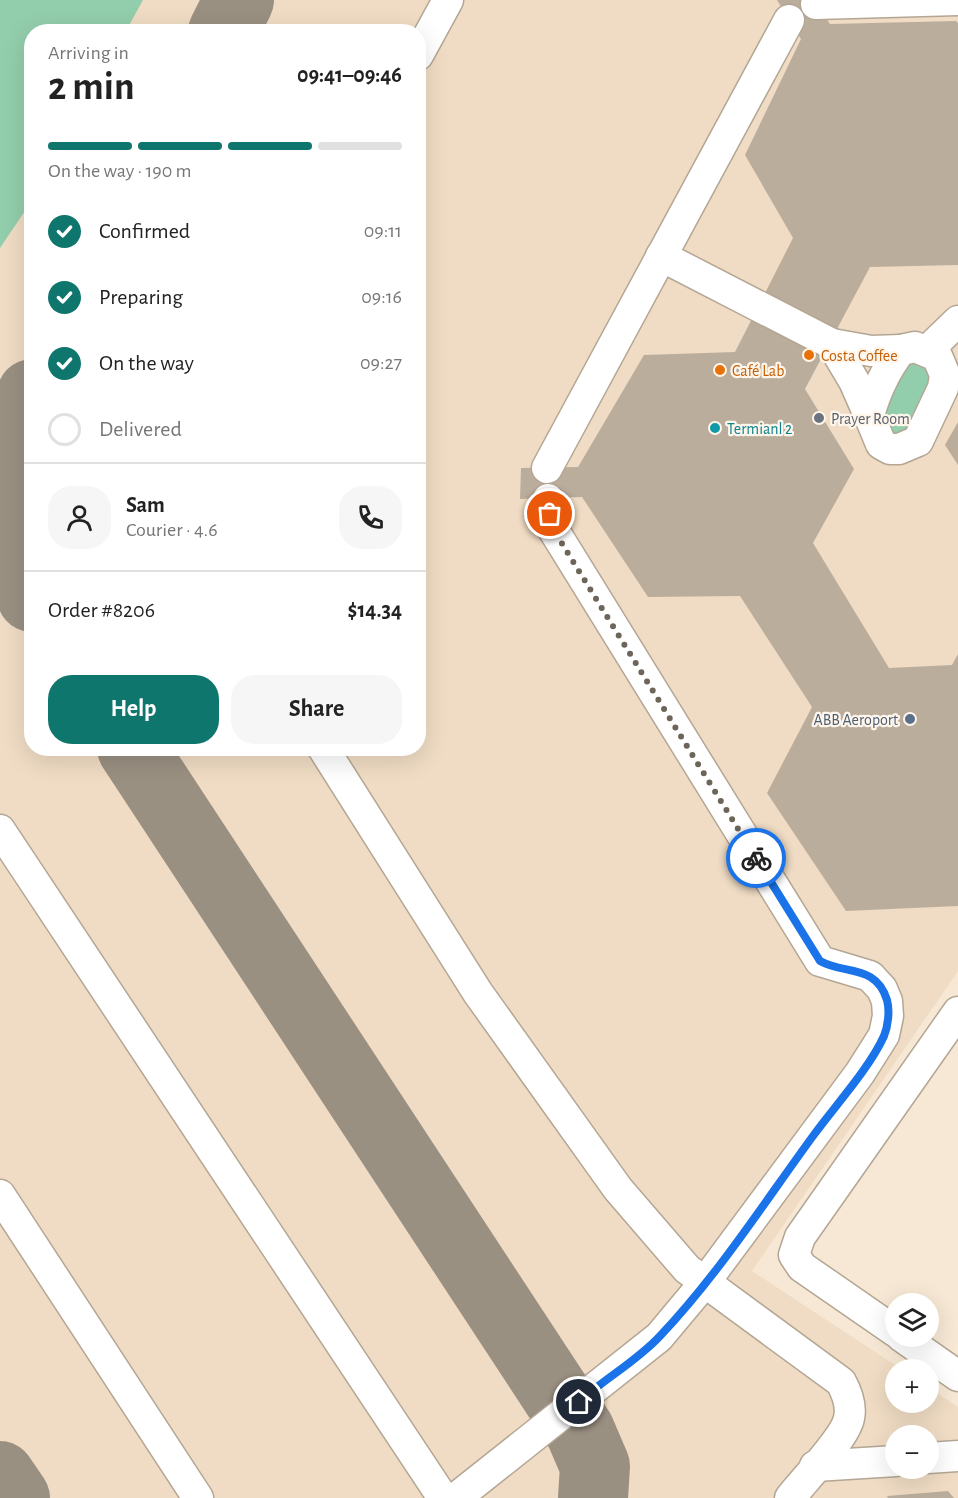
<!DOCTYPE html>
<html lang="en">
<head>
<meta charset="utf-8">
<style>
  body { margin:0; font-family:"Alegreya Sans",sans-serif; background:#f6f6f6; color:#222; height:100vh; display:flex; flex-direction:column; font-size:22px; white-space:nowrap }
  * { box-sizing:border-box; margin:0 }
  p { font-size:20px; color:#767676 }
  .icon { flex:none; width:33px; height:33px; fill:none; stroke:currentColor; stroke-width:2; stroke-linecap:round; stroke-linejoin:round }
  .map { position:relative; flex:1; overflow:hidden }
  .details { position:absolute; left:24px; top:24px; width:402px; height:732px; display:flex; flex-direction:column; background:#fff; border-radius:24px; box-shadow:0 6px 24px #0002 }
  .details>* { flex:none }
  .tools { position:absolute; left:885px; top:1293px; display:grid; gap:12px }
  .tools a { display:grid; place-items:center; width:54px; height:54px; border-radius:50%; background:#fff; box-shadow:0 6px 24px #0002; font-size:30px }
  .pin { position:absolute; display:grid; place-items:center; width:51px; height:51px; color:#fff; margin:-26px; border:3px solid #fff; border-radius:50%; box-shadow:0 2px 6px #0007 }
  .courier { position:absolute; display:grid; place-items:center; width:60px; height:60px; margin:-30px; border:4px solid #1a73e8; border-radius:50%; background:#fff; color:#222; box-shadow:0 2px 8px #0007 }
  .summary em { font-style:normal; font-weight:700 }
  .summary div { display:flex; flex-direction:column-reverse }
  .summary { display:flex; align-items:center; justify-content:space-between; height:102px; padding:0 24px }
  h1 { font-size:39px; font-weight:700; line-height:45px }
  .bar { display:grid; grid-template-columns:repeat(4,1fr); gap:9px 6px; align-content:center; height:72px; padding:0 24px }
  .bar i { height:8px; border-radius:4px; background:#e0e0e0 }
  .bar .active { background:#0f766e }
  .bar p { grid-column:span 4 }
  .line { display:flex; align-items:center; gap:15px; padding:0 24px; border-top:2px solid #e0e0e0 }
  .line div { flex:1 }
  .round { display:grid; place-items:center; flex:none; width:63px; height:63px; border-radius:24px; background:#f6f6f6 }
  ol { padding:0 24px; list-style:none }
  li { display:flex; align-items:center; gap:18px; height:66px }
  li p { margin-inline-start:auto }
  li .icon { padding:6px; border-radius:50%; background:#0f766e; color:#fff; stroke-width:4 }
  li:last-child { color:#767676 }
  li i { width:33px; height:33px; border:3px solid #e0e0e0; border-radius:50% }
  .button { display:flex; gap:12px; margin-top:auto; padding:12px 24px }
  .button a { flex:1; height:69px; border-radius:24px; background:#0f766e; color:#fff; font-size:24px; font-weight:700; line-height:69px; text-align:center }
  .button a+a { background:#f6f6f6; color:#222 }
  .map>svg:first-child { display:block }
  .built { fill:#f0dcc4; fill-rule:evenodd }
  .green { fill:#93ceac }
  .lines { fill:none; stroke-linecap:round; stroke-linejoin:round }
  .taxiway { stroke:#9a9082; stroke-width:70 }
  .building { fill:#bbad9c }
  .minor-casing { stroke:#b4a694; stroke-width:33 }
  .minor { stroke:#fff; stroke-width:30 }
  .done { stroke:#6e655a; stroke-width:6; stroke-dasharray:0 10.8 }
  .route { stroke:#1a73e8; stroke-width:8 }
  .food-dot { fill:#e8710a; stroke:#fff6eb; stroke-width:2 }
  .worship-dot { fill:#6b7280; stroke:#fff6eb; stroke-width:2 }
  .culture-dot { fill:#0f9aa8; stroke:#fff6eb; stroke-width:2 }
  .service-dot { fill:#5c6f8a; stroke:#fff6eb; stroke-width:2 }
  .labels { text-anchor:middle; stroke-width:4.5; stroke-linejoin:round; paint-order:stroke }
  .food-label { font-size:16px; fill:#c56008; stroke:#fff6eb; text-anchor:start }
  .worship-label { font-size:16px; fill:#5b616d; stroke:#fff6eb; text-anchor:start }
  .culture-label { font-size:16px; fill:#0d838f; stroke:#fff6eb; text-anchor:start }
  .service-label { font-size:16px; fill:#4e5e75; stroke:#fff6eb; text-anchor:end }
</style>
</head>
<body>
<div class="map">
<svg width="958" height="1498" viewBox="0 0 958 1498">
  <rect width="100%" height="100%" fill="#f7e8d5"/>
  <!-- built -->
  <path class="built" d="M0 0H958V971L752 1271 901 1369 896 1370V1402H928L929 1388 958 1407V1498H0ZM32 32H418V748H32ZM896 1436H928V1468H896Z"/>
  <!-- green -->
  <g class="green">
    <path d="M0 0H143L126 31 32 32 31 202 0 248Z"/>
    <path d="M914 361 934 372 912 430 890 434 882 410 908 363Z"/>
  </g>
  <g class="lines">
    <!-- taxiway -->
    <g class="taxiway">
      <path d="M223 32 239 0"/>
      <path d="M8 473 15 548 32 597"/>
      <path d="M0 497 15 435 32 394"/>
      <path d="M132 748 580 1431 595 1466 593 1498"/>
      <path d="M0 1476 15 1498"/>
    </g>
  </g>
  <!-- building -->
  <g class="building">
    <path d="M777 0H814L830 24 956 21 958 23V265L870 267 805 389 854 469 813 543 889 668 952 665 958 654V906L846 911 767 793 812 707 740 596 648 597 582 497 520 499 521 468 578 467 644 355 735 352 793 238 745 155 801 39Z"/>
    <path d="M958 422V465L945 445Z"/>
    <path d="M948 1491 954 1498H888L887 1496Z"/>
  </g>
  <g class="lines">
    <!-- minor casing -->
    <g class="minor-casing">
      <g id="minor">
        <path d="M816 4 958 0"/>
        <path d="M418 55 448 0"/>
        <path d="M661 256 832 344 871 351 901 350"/>
        <path d="M832 344 854 381 869 415"/>
        <path d="M915 347 937 356 945 375 943 388 918 441 899 449H890L881 444 869 415C876 391 886 369 901 350Z"/>
        <path d="M928 350 958 321"/>
        <path d="M547 468 789 20"/>
        <path d="M323 748 478 993 618 1189 687 1269 841 1382C847 1393 852 1405 849 1418 846 1437 803 1481 790 1498"/>
        <path d="M0 830 443 1498"/>
        <path d="M0 1195 198 1498"/>
        <path d="M896 1332 802 1267 794 1255 800 1237 958 1012"/>
        <path d="M901 1336 958 1376"/>
        <path d="M928 1458 958 1456"/>
        <path d="M815 1466 896 1461"/>
        <path d="M456 1498 659 1337 705 1282 860 1073 884 1035 888 1016 887 1001 882 989 870 976 820 961 553 529 548 499"/>
      </g>
    </g>
    <!-- minor -->
    <use href="#minor" class="minor"/>
  </g>
  <g class="lines">
    <!-- done -->
    <path class="done" d="M550 514 553 529 756 858"/>
    <!-- route -->
    <path class="route" d="M579 1402C604 1379 637 1361 660 1336 717 1276 764 1203 813 1136 834 1107 869 1069 884 1036 888 1026 890 1011 887 1000 876 964 845 975 820 961L756 858"/>
  </g>
  <!-- markers -->
  <g class="food-dot">
    <circle cx="809" cy="355" r="6"/>
    <circle cx="720" cy="370" r="6"/>
  </g>
  <circle class="worship-dot" cx="819" cy="418" r="6"/>
  <circle class="culture-dot" cx="715" cy="428" r="6"/>
  <circle class="service-dot" cx="910" cy="719" r="6"/>
  <g class="labels">
    <!-- food labels -->
    <g class="food-label">
      <text x="821" y="361">Costa Coffee</text>
      <text x="732" y="376">Café Lab</text>
    </g>
    <!-- worship labels -->
    <g class="worship-label">
      <text x="831" y="424">Prayer Room</text>
    </g>
    <!-- culture labels -->
    <g class="culture-label">
      <text x="727" y="434">Termianl 2</text>
    </g>
    <!-- service labels -->
    <g class="service-label">
      <text x="898" y="725">ABB Aeroport</text>
    </g>
  </g>
</svg>
<div class="tools">
<a><svg class="icon" aria-label="layers" viewBox="0 0 24 24"><path d="M12 4l9 5-9 5-9-5zM3 14l9 5 9-5"/></svg></a>
<a>+</a>
<a>−</a>
</div>
<div class="pin" style="left:550px;top:514px;background:#ea580c"><svg class="icon" aria-label="bag" viewBox="0 0 24 24"><path d="M5 8h14l-1 12H6zM9 8a3 3 0 0 1 6 0"/></svg></div>
<div class="pin" style="left:579px;top:1402px;background:#1f2937"><svg class="icon" aria-label="home" viewBox="0 0 24 24"><path d="M3 11l9-7 9 7M6 9v11h12V9"/></svg></div>
<div class="courier" style="left:756px;top:858px"><svg class="icon" aria-label="bike" viewBox="0 0 24 24"><circle cx="6" cy="16" r="4"/><circle cx="18" cy="16" r="4"/><path d="M6 16l4-8h5l3 8M10 8l3 8H6M13 5h3"/></svg></div>
<section class="details">
<div class="summary"><div><h1>2 min</h1><p>Arriving in</p></div><em>09:41–09:46</em></div>
<div class="bar"><i class="active"></i><i class="active"></i><i class="active"></i><i></i><p>On the way · 190 m</p></div>
<ol>
<li><svg class="icon" aria-label="check" viewBox="0 0 24 24"><path d="M5 12l5 5 9-10"/></svg>Confirmed<p>09:11</p></li>
<li><svg class="icon" aria-label="check" viewBox="0 0 24 24"><path d="M5 12l5 5 9-10"/></svg>Preparing<p>09:16</p></li>
<li><svg class="icon" aria-label="check" viewBox="0 0 24 24"><path d="M5 12l5 5 9-10"/></svg>On the way<p>09:27</p></li>
<li><i></i>Delivered</li>
</ol>
<div class="line" style="height:108px"><a class="round"><svg class="icon" aria-label="person" viewBox="0 0 24 24"><circle cx="12" cy="8" r="4"/><path d="M4 21q1-7 8-7t8 7"/></svg></a><div><b>Sam</b><p>Courier · 4.6</p></div><a class="round"><svg class="icon" aria-label="phone" viewBox="0 0 24 24"><path d="M5 4h4l2 5-3 2q2 4 5 5l2-3 5 2v4C11 20 4 13 5 4z"/></svg></a></div>
<div class="line" style="height:78px"><div>Order #8206</div><b>$14.34</b></div>
<div class="button"><a>Help</a><a>Share</a></div>
</section>
</div>
</body>
</html>
